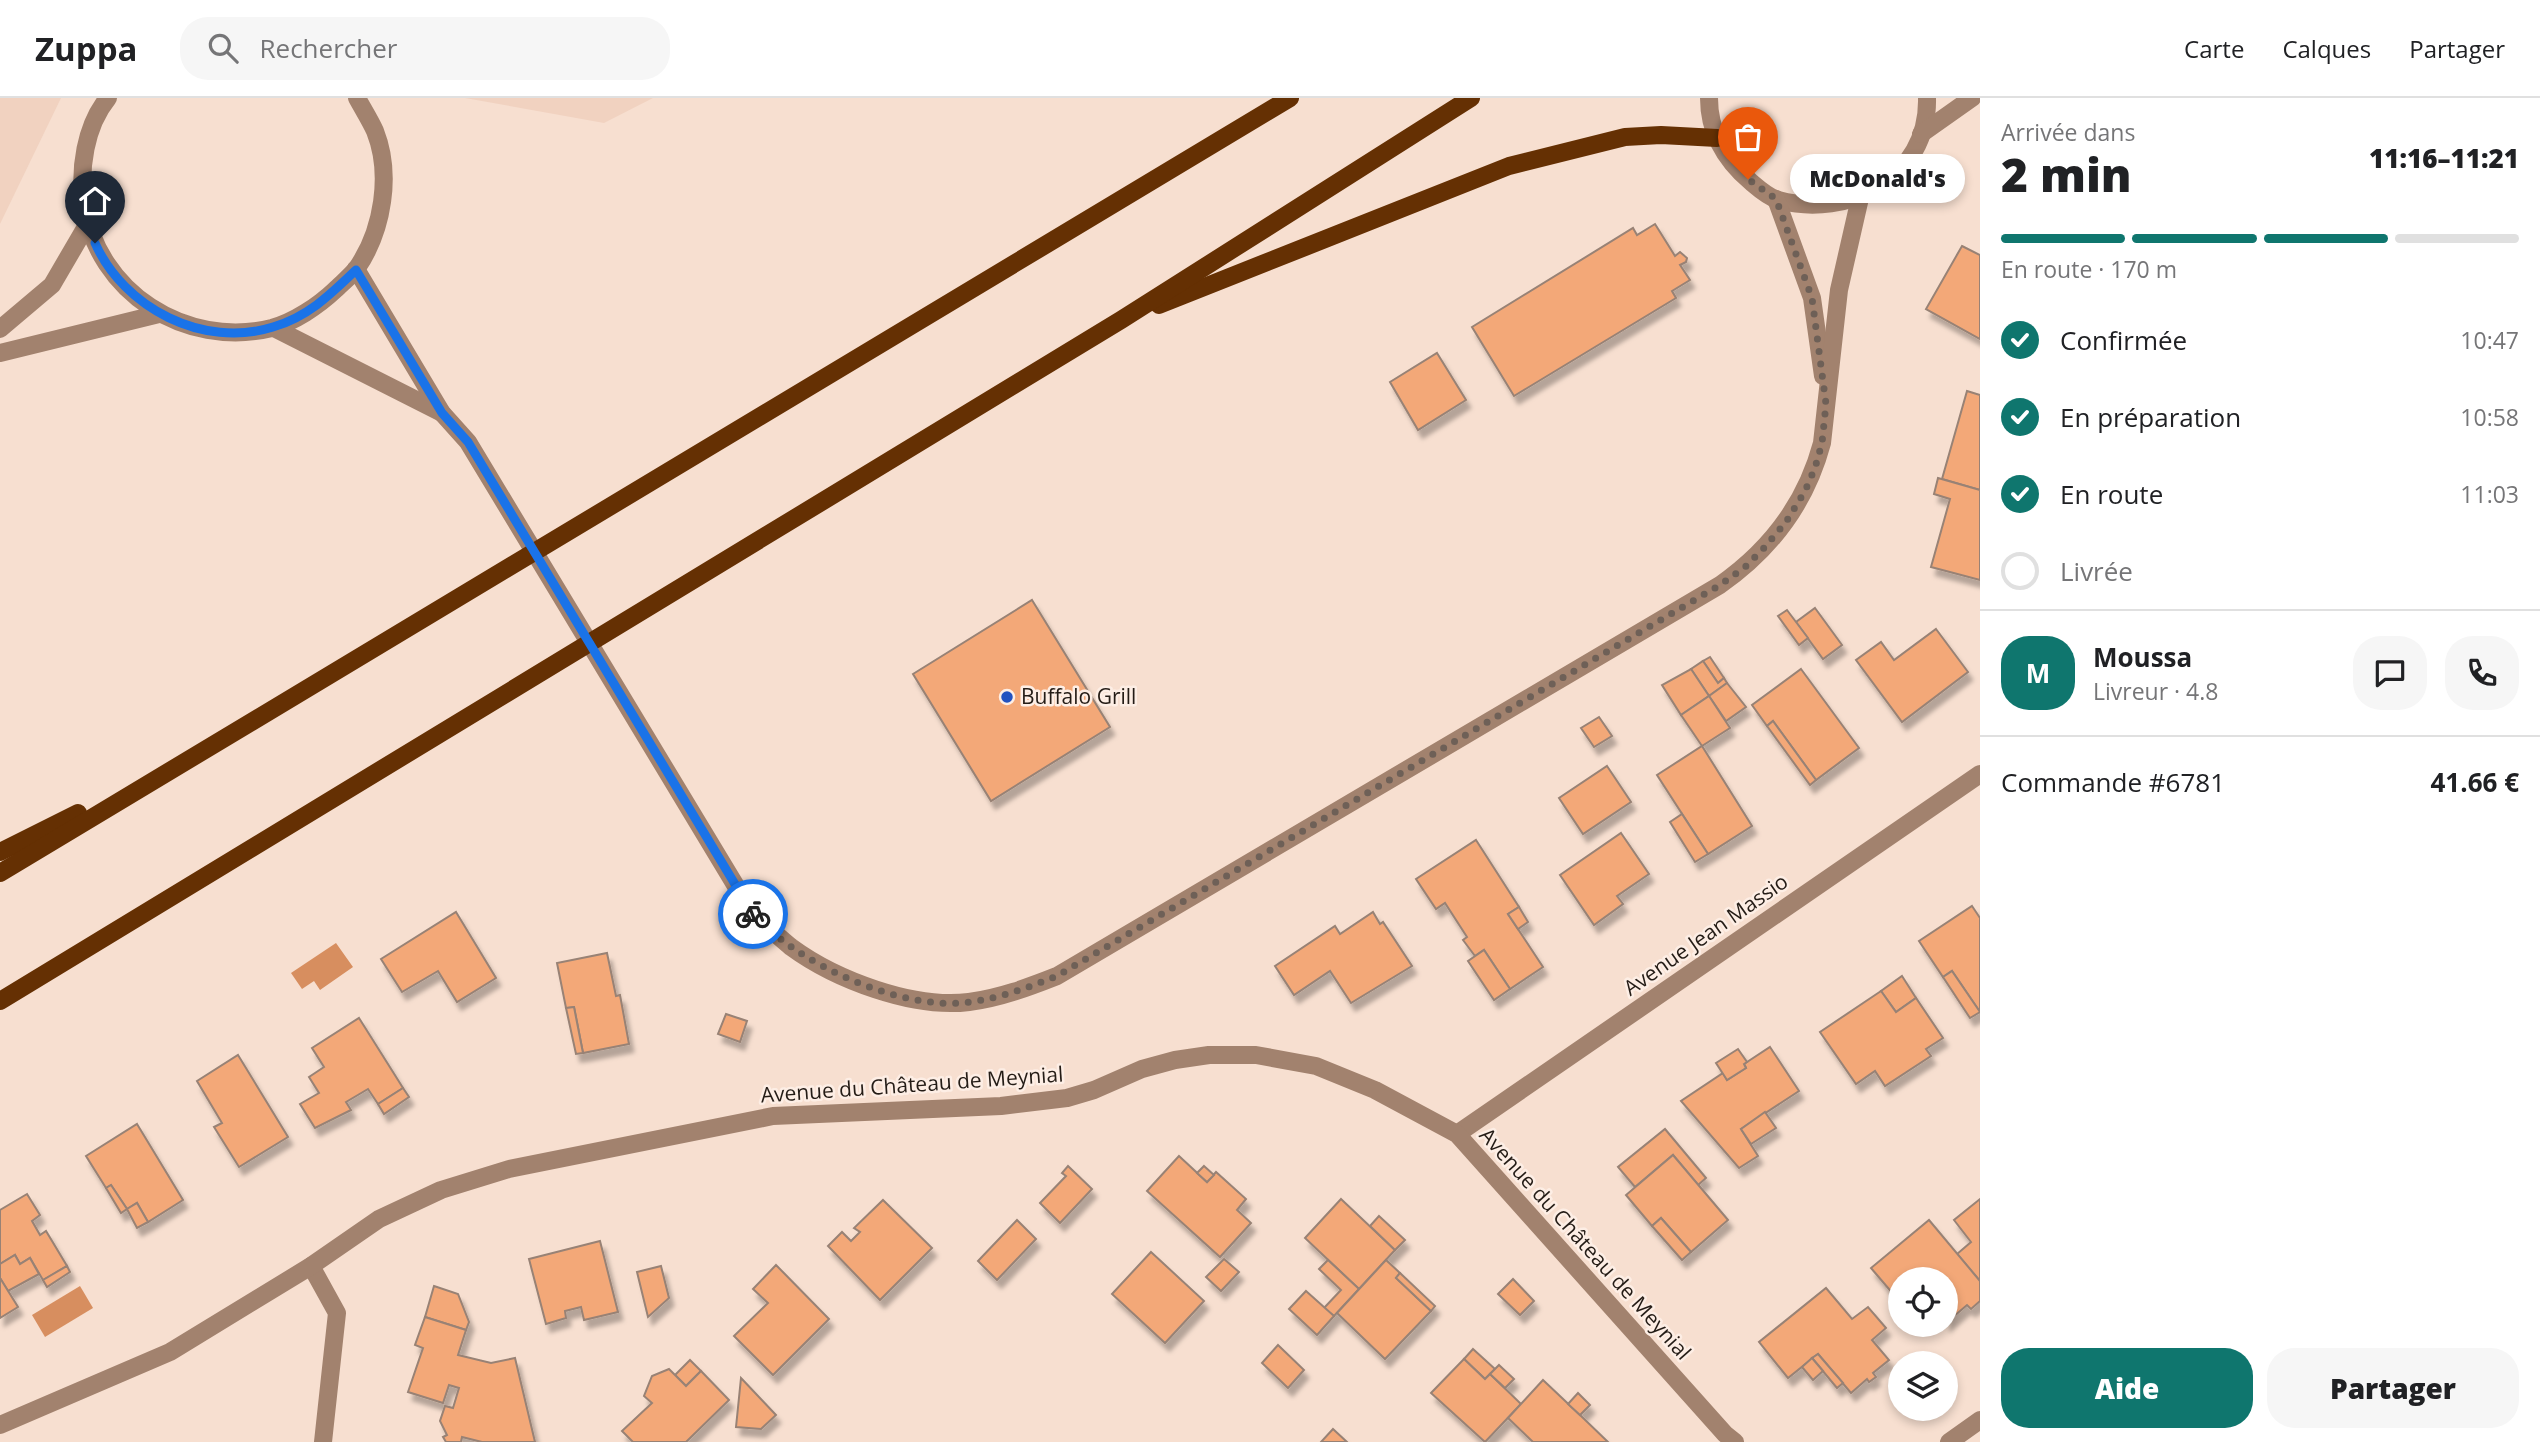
<!DOCTYPE html>
<html lang="fr">
<head>
<meta charset="utf-8">
<style>
  body { margin:0; font-family:"Open Sans",sans-serif; background:#f6f6f6; color:#202124; height:100vh; display:flex; flex-direction:column; font-size:26px; white-space:nowrap }
  * { box-sizing:border-box; margin:0 }
  p { font-size:23px; color:#757577 }
  .icon { flex:none; width:38px; height:38px; fill:none; stroke:currentColor; stroke-width:2; stroke-linecap:round; stroke-linejoin:round }
  .map { position:relative; flex:1; overflow:hidden }
  .details { display:flex; flex-direction:column; background:#fff; width:560px }
  .details>* { flex:none }
  .fabs { position:absolute; left:1888px; top:1169px; display:grid; gap:14px }
  .fabs a { display:grid; place-items:center; width:70px; height:70px; border-radius:50%; background:#fff; box-shadow:0 4px 10px #0003; font-size:35px }
  .pin { position:absolute; display:grid; place-items:center; width:60px; height:60px; color:#fff; margin:-72px -30px; border-radius:50% 50% 50% 0; rotate:-45deg; box-shadow:0 0 7px #0007 }
  .pin .icon { rotate:45deg }
  .courier { position:absolute; display:grid; place-items:center; width:70px; height:70px; margin:-35px; border:5px solid #1a73e8; border-radius:50%; background:#fff; color:#222; box-shadow:0 2px 9px #0007 }
  .bubble { position:absolute; height:49px; border-radius:24px; background:#fff; box-shadow:0 4px 10px #0003; font-size:23px; font-weight:800; line-height:49px; text-align:center }
  .head em { font-style:normal; font-weight:800 }
  .head div { display:flex; flex-direction:column-reverse }
  .head { display:flex; align-items:center; justify-content:space-between; height:119px; padding:0 21px }
  h1 { font-size:46px; font-weight:800; line-height:52px }
  .bar { display:grid; grid-template-columns:repeat(4,1fr); gap:10px 7px; align-content:center; height:84px; padding:0 21px }
  .bar i { height:9px; border-radius:5px; background:#e0e0e0 }
  .bar .active { background:#0f766e }
  .bar p { grid-column:span 4 }
  .line { display:flex; align-items:center; gap:18px; padding:0 21px; border-top:2px solid #e0e0e0 }
  .line div { flex:1 }
  .round { display:grid; place-items:center; flex:none; width:74px; height:74px; border-radius:28px; background:#f6f6f6 }
  ol { padding:0 21px; list-style:none }
  li { display:flex; align-items:center; gap:21px; height:77px }
  li p { margin-inline-start:auto }
  li .icon { padding:7px; border-radius:50%; background:#0f766e; color:#fff; stroke-width:4 }
  li:last-child { color:#757577 }
  li i { width:38px; height:38px; border:4px solid #e0e0e0; border-radius:50% }
  .action { display:flex; gap:14px; margin-top:auto; padding:14px 21px }
  .action a { flex:1; height:80px; border-radius:28px; background:#0f766e; color:#fff; font-size:28px; font-weight:800; line-height:80px; text-align:center }
  .action a+a { background:#f6f6f6; color:#202124 }
  header { display:flex; align-items:center; gap:42px; box-sizing:border-box; height:98px; padding:0 35px; background:#fff; border-bottom:2px solid #e0e0e0 }
  header strong { font-size:33px }
  nav { display:flex; gap:38px; margin-inline-start:auto; font-size:24px }
  .search { width:490px; height:63px; background:#f6f6f6; display:flex; align-items:center; gap:18px; box-sizing:border-box; padding:0 24px; border-radius:28px; color:#757577; font-size:26px }
  main { display:flex; flex:1; min-height:0 }
  .map>svg:first-child { display:block }
  .built { fill:#f1d2c0 }
  .water { fill:#d78e5f }
  .building { fill:#f3a878; stroke:#988275; stroke-width:2; filter:url(#shadow) }
  .lines { fill:none; stroke-linecap:round; stroke-linejoin:round }
  .minor { stroke:#a2826e; stroke-width:18 }
  .major { stroke:#653003; stroke-width:18 }
  .done { stroke:#6e6057; stroke-width:7; stroke-dasharray:0 12.6 }
  .route { stroke:#1a73e8; stroke-width:9 }
  .poi-dot { fill:#2252c0; stroke:#fdeee5; stroke-width:2.5 }
  .labels { text-anchor:middle; stroke-width:5; stroke-linejoin:round; paint-order:stroke }
  .poi-label { font-size:21px; fill:#241c16; stroke:#fdeee5; text-anchor:start }
  .street-label { font-size:21px; fill:#241c16; stroke:#fdeee5 }
</style>
</head>
<body>
<header>
<strong>Zuppa</strong>
<div class="search"><svg class="icon" aria-label="search" viewBox="0 0 24 24"><circle cx="10" cy="10" r="6"/><path d="M15 15l6 6"/></svg>Rechercher</div>
<nav><a>Carte</a><a>Calques</a><a>Partager</a></nav>
</header>
<main>
<div class="map">
<svg width="1980" height="1344" viewBox="0 0 1980 1344">
  <defs>
    <filter id="shadow"><feDropShadow dx="4.5" dy="8" stdDeviation="2" flood-color="#0004"/></filter>
  </defs>
  <rect width="100%" height="100%" fill="#f7dfd0"/>
  <!-- built -->
  <g class="built">
    <path d="M0 0H61L0 126Z"/>
    <path d="M465 0H653L604 25Z"/>
  </g>
  <!-- water -->
  <g class="water">
    <path d="M336 845 353 869 320 892 314 883 302 891 291 875Z"/>
    <path d="M80 1188 93 1210 45 1239 32 1217Z"/>
  </g>
  <!-- building -->
  <g class="building">
    <path d="M1655 126 1675 158 1680 154 1687 160 1686 164 1680 167 1690 182 1672 193 1676 200 1514 298 1472 229 1633 130 1637 137Z"/>
    <path d="M1962 148 1980 157V241L1926 211Z"/>
    <path d="M1437 255 1466 302 1418 332 1390 284Z"/>
    <path d="M1967 293 1980 297V392L1942 381Z"/>
    <path d="M1938 380 1980 392V482L1931 469 1950 401 1934 396Z"/>
    <path d="M1032 502 1110 629 991 703 913 576Z"/>
    <path d="M1815 510 1842 547 1823 561 1796 524Z"/>
    <path d="M1787 512 1808 540 1799 547 1778 518Z"/>
    <path d="M1936 531 1968 574 1902 624 1856 562 1881 544 1894 562Z"/>
    <path d="M1710 559 1724 580 1718 585 1703 563Z"/>
    <path d="M1703 563 1718 585 1724 580 1727 585 1709 598 1691 571Z"/>
    <path d="M1691 571 1709 598 1681 617 1662 587Z"/>
    <path d="M1801 571 1859 650 1816 682 1773 623 1767 628 1752 607Z"/>
    <path d="M1727 585 1746 609 1726 623 1709 598Z"/>
    <path d="M1709 598 1730 630 1702 648 1681 617Z"/>
    <path d="M1599 619 1612 638 1594 649 1581 630Z"/>
    <path d="M1773 623 1816 682 1810 687 1767 628Z"/>
    <path d="M1702 648 1752 728 1708 756 1657 677Z"/>
    <path d="M1607 668 1631 704 1583 736 1559 700Z"/>
    <path d="M1682 716 1708 756 1695 764 1670 724Z"/>
    <path d="M1621 735 1649 776 1617 798 1623 806 1594 827 1560 777Z"/>
    <path d="M1476 742 1519 809 1508 816 1543 869 1510 891 1484 852 1475 858 1463 842 1467 839 1445 805 1436 811 1416 781Z"/>
    <path d="M1972 808 1980 820V914L1952 873 1943 879 1919 843Z"/>
    <path d="M1519 809 1528 824 1518 831 1508 816Z"/>
    <path d="M456 814 496 880 457 904 438 873 402 894 381 861Z"/>
    <path d="M1373 814 1380 826 1383 824 1412 868 1351 905 1330 873 1294 897 1275 868 1335 828 1340 836Z"/>
    <path d="M1484 852 1510 891 1494 902 1468 863Z"/>
    <path d="M607 855 616 898 620 897 629 946 583 955 574 909 566 910 557 865Z"/>
    <path d="M1952 873 1980 914 1970 920 1943 879Z"/>
    <path d="M1902 878 1916 900 1896 914 1881 893Z"/>
    <path d="M1881 893 1896 914 1916 900 1943 940 1926 951 1931 958 1885 988 1875 973 1856 986 1820 934Z"/>
    <path d="M574 909 583 955 576 956 566 910Z"/>
    <path d="M726 916 747 923 740 944 718 936Z"/>
    <path d="M359 920 403 990 378 1006 368 991 346 1004 351 1012 315 1030 300 1006 319 995 309 979 324 969 312 950Z"/>
    <path d="M1770 949 1799 993 1741 1031 1758 1058 1739 1070 1681 1003 1723 975 1727 982 1746 970 1744 966Z"/>
    <path d="M1738 951 1747 964 1744 966 1746 970 1727 982 1716 965Z"/>
    <path d="M238 957 288 1039 239 1069 214 1029 222 1025 197 983Z"/>
    <path d="M403 990 409 999 384 1016 378 1006Z"/>
    <path d="M1765 1014 1776 1030 1751 1046 1741 1031Z"/>
    <path d="M137 1026 183 1102 148 1124 137 1105 127 1111 111 1087 106 1090 86 1058Z"/>
    <path d="M1665 1031 1706 1080 1698 1087 1673 1057 1635 1089 1618 1069Z"/>
    <path d="M1673 1057 1728 1122 1691 1154 1661 1120 1652 1128 1626 1097Z"/>
    <path d="M1179 1058 1207 1084 1216 1074 1246 1101 1237 1112 1251 1125 1220 1159 1147 1093Z"/>
    <path d="M1068 1068 1092 1091 1060 1125 1040 1105 1066 1078 1062 1075Z"/>
    <path d="M1204 1068 1214 1077 1207 1084 1197 1075Z"/>
    <path d="M111 1087 127 1111 121 1115 106 1090Z"/>
    <path d="M27 1096 40 1117 32 1123 40 1137 46 1133 67 1168 43 1182 30 1160 20 1166 15 1157 0 1166V1112Z"/>
    <path d="M1341 1101 1395 1152 1359 1191 1305 1140Z"/>
    <path d="M1980 1101V1183L1957 1156 1971 1144 1954 1122Z"/>
    <path d="M883 1102 932 1150 880 1202 828 1148 842 1134 851 1143 860 1134 854 1130Z"/>
    <path d="M137 1105 148 1124 137 1130 127 1111Z"/>
    <path d="M1379 1118 1405 1142 1395 1152 1370 1128Z"/>
    <path d="M1661 1120 1691 1154 1682 1162 1652 1128Z"/>
    <path d="M1017 1122 1036 1141 997 1182 978 1163Z"/>
    <path d="M1929 1122 1980 1183V1203L1971 1211 1967 1207 1946 1225V1181H1900V1204L1871 1170Z"/>
    <path d="M600 1143 618 1214 584 1222 581 1209 565 1213 566 1220 546 1226 529 1161Z"/>
    <path d="M1151 1154 1204 1203 1165 1245 1112 1196Z"/>
    <path d="M15 1157 20 1166 30 1160 39 1176 8 1193 0 1180V1166Z"/>
    <path d="M1224 1161 1239 1174 1221 1193 1206 1179Z"/>
    <path d="M1328 1162 1359 1191 1334 1218 1324 1210 1341 1192 1319 1171Z"/>
    <path d="M1386 1162 1400 1175 1396 1180 1431 1213 1385 1261 1337 1215Z"/>
    <path d="M776 1167 829 1221 773 1277 734 1238 768 1205 753 1191Z"/>
    <path d="M67 1168 70 1174 47 1189 43 1182Z"/>
    <path d="M661 1168 669 1200 648 1219 637 1174Z"/>
    <path d="M1400 1175 1435 1208 1431 1213 1396 1180Z"/>
    <path d="M0 1180 18 1209 0 1220Z"/>
    <path d="M1513 1181 1534 1203 1520 1217 1498 1196Z"/>
    <path d="M434 1188 458 1196 469 1224 466 1232 425 1219Z"/>
    <path d="M1826 1190 1852 1221 1868 1209 1886 1230 1872 1242 1889 1262 1873 1275 1876 1279 1869 1284 1867 1281 1851 1295 1818 1256 1788 1280 1759 1244Z"/>
    <path d="M1306 1193 1334 1218 1317 1237 1289 1211Z"/>
    <path d="M425 1219 466 1232 458 1257 491 1265 515 1260 535 1344H482L462 1339 461 1344H446L443 1339 447 1337 440 1323 445 1308 453 1310 459 1290 449 1287 443 1305 408 1294 423 1250 415 1247Z"/>
    <path d="M1278 1247 1304 1272 1288 1290 1262 1265Z"/>
    <path d="M1473 1251 1495 1271 1485 1281 1464 1261Z"/>
    <path d="M1818 1256 1843 1285 1837 1290 1812 1260Z"/>
    <path d="M1812 1260 1823 1273 1813 1282 1802 1269Z"/>
    <path d="M1464 1261 1485 1281 1490 1276 1521 1306 1485 1344 1431 1295Z"/>
    <path d="M690 1262 701 1273 686 1288 675 1277Z"/>
    <path d="M1499 1267 1514 1281 1505 1290 1490 1276Z"/>
    <path d="M669 1271 686 1288 701 1273 729 1302 686 1344H633L622 1333 652 1305 644 1298 652 1278Z"/>
    <path d="M741 1280 776 1317 761 1331 736 1329Z"/>
    <path d="M1543 1282 1580 1317 1608 1344H1533L1508 1320Z"/>
    <path d="M1578 1295 1590 1307 1580 1317 1568 1306Z"/>
    <path d="M1333 1331 1347 1344H1321Z"/>
  </g>
  <g class="lines">
    <!-- minor -->
    <g class="minor">
      <path d="M108 0C85 28 79 72 84 106 97 194 185 251 272 230 294 224 318 208 335 192 342 185 351 178 357 170 383 132 392 76 375 33 370 22 363 11 357 0"/>
      <path d="M1709 0C1709 34 1725 62 1751 84 1758 90 1768 99 1778 102 1848 121 1929 80 1927 0"/>
      <path d="M1921 36 1972 0"/>
      <path d="M1776 101 1812 200 1823 278"/>
      <path d="M356 171 442 315 468 344 754 818C767 828 779 839 791 849 836 882 913 911 969 904 1000 900 1029 889 1057 878L1720 487C1770 452 1806 405 1822 345L1839 192 1860 100"/>
      <path d="M274 230 442 315"/>
      <path d="M0 231 52 187 87 127"/>
      <path d="M0 255 159 216"/>
      <path d="M1457 1036 1980 676"/>
      <path d="M311 1168 337 1215 323 1344"/>
      <path d="M0 1327 170 1254 311 1168 379 1121 441 1092 509 1071 773 1018 1001 1008 1067 1000 1094 992 1142 971 1175 962 1209 957H1256L1316 968 1375 992 1457 1036 1725 1336 1735 1344"/>
      <path d="M1949 1344 1980 1322"/>
    </g>
    <!-- major -->
    <g class="major">
      <path d="M1159 207 1509 68 1625 39 1661 37 1717 40"/>
      <path d="M0 754 78 715"/>
      <path d="M0 775 1290 0"/>
      <path d="M0 903 1121 222 1471 0"/>
    </g>
  </g>
  <g class="lines">
    <!-- done -->
    <path class="done" d="M753 816C798 866 902 914 970 904 1001 900 1029 889 1057 878L1720 487 1745 469 1764 450 1786 424 1805 393 1815 370 1822 345 1826 306 1812 200 1776 101 1748 81"/>
    <!-- route -->
    <path class="route" d="M95 145C124 210 203 251 273 229 308 219 331 196 356 172L442 315 468 344 753 816"/>
  </g>
  <!-- markers -->
  <circle class="poi-dot" cx="1007" cy="599" r="7"/>
  <g class="labels">
    <!-- poi labels -->
    <g class="poi-label">
      <text x="1021" y="606">Buffalo Grill</text>
    </g>
    <!-- street labels -->
    <g class="street-label">
      <text transform="translate(1706 837) rotate(-35)" y="7">Avenue Jean Massio</text>
      <text transform="translate(912 987) rotate(-4)" y="7">Avenue du Château de Meynial</text>
      <text transform="translate(1585 1146) rotate(48)" y="7">Avenue du Château de Meynial</text>
    </g>
  </g>
</svg>
<div class="fabs">
<a><svg class="icon" aria-label="locate" viewBox="0 0 24 24"><circle cx="12" cy="12" r="6"/><path d="M12 2v4M12 18v4M2 12h4M18 12h4"/></svg></a>
<a><svg class="icon" aria-label="layers" viewBox="0 0 24 24"><path d="M12 4l9 5-9 5-9-5zM3 14l9 5 9-5"/></svg></a>
</div>
<div class="pin" style="left:1748px;top:81px;background:#ea580c"><svg class="icon" aria-label="bag" viewBox="0 0 24 24"><path d="M5 8h14l-1 12H6zM9 8a3 3 0 0 1 6 0"/></svg></div>
<div class="pin" style="left:95px;top:145px;background:#1f2937"><svg class="icon" aria-label="home" viewBox="0 0 24 24"><path d="M3 11l9-7 9 7M6 9v11h12V9"/></svg></div>
<div class="courier" style="left:753px;top:816px"><svg class="icon" aria-label="bike" viewBox="0 0 24 24"><circle cx="6" cy="16" r="4"/><circle cx="18" cy="16" r="4"/><path d="M6 16l4-8h5l3 8M10 8l3 8H6M13 5h3"/></svg></div>
<div class="bubble" style="left:1790px;top:56px;width:175px">McDonald's</div>
</div>
<section class="details">
<div class="head"><div><h1>2 min</h1><p>Arrivée dans</p></div><em>11:16–11:21</em></div>
<div class="bar"><i class="active"></i><i class="active"></i><i class="active"></i><i></i><p>En route · 170 m</p></div>
<ol>
<li><svg class="icon" aria-label="check" viewBox="0 0 24 24"><path d="M5 12l5 5 9-10"/></svg>Confirmée<p>10:47</p></li>
<li><svg class="icon" aria-label="check" viewBox="0 0 24 24"><path d="M5 12l5 5 9-10"/></svg>En préparation<p>10:58</p></li>
<li><svg class="icon" aria-label="check" viewBox="0 0 24 24"><path d="M5 12l5 5 9-10"/></svg>En route<p>11:03</p></li>
<li><i></i>Livrée</li>
</ol>
<div class="line" style="height:126px"><b class="round" style="background:#0f766e;color:#fff">M</b><div><b>Moussa</b><p>Livreur · 4.8</p></div><a class="round"><svg class="icon" aria-label="chat" viewBox="0 0 24 24"><path d="M4 5h16v11H9l-5 4z"/></svg></a><a class="round"><svg class="icon" aria-label="phone" viewBox="0 0 24 24"><path d="M5 4h4l2 5-3 2q2 4 5 5l2-3 5 2v4C11 20 4 13 5 4z"/></svg></a></div>
<div class="line" style="height:91px"><div>Commande #6781</div><b>41.66 €</b></div>
<div class="action"><a>Aide</a><a>Partager</a></div>
</section>
</main>
</body>
</html>
